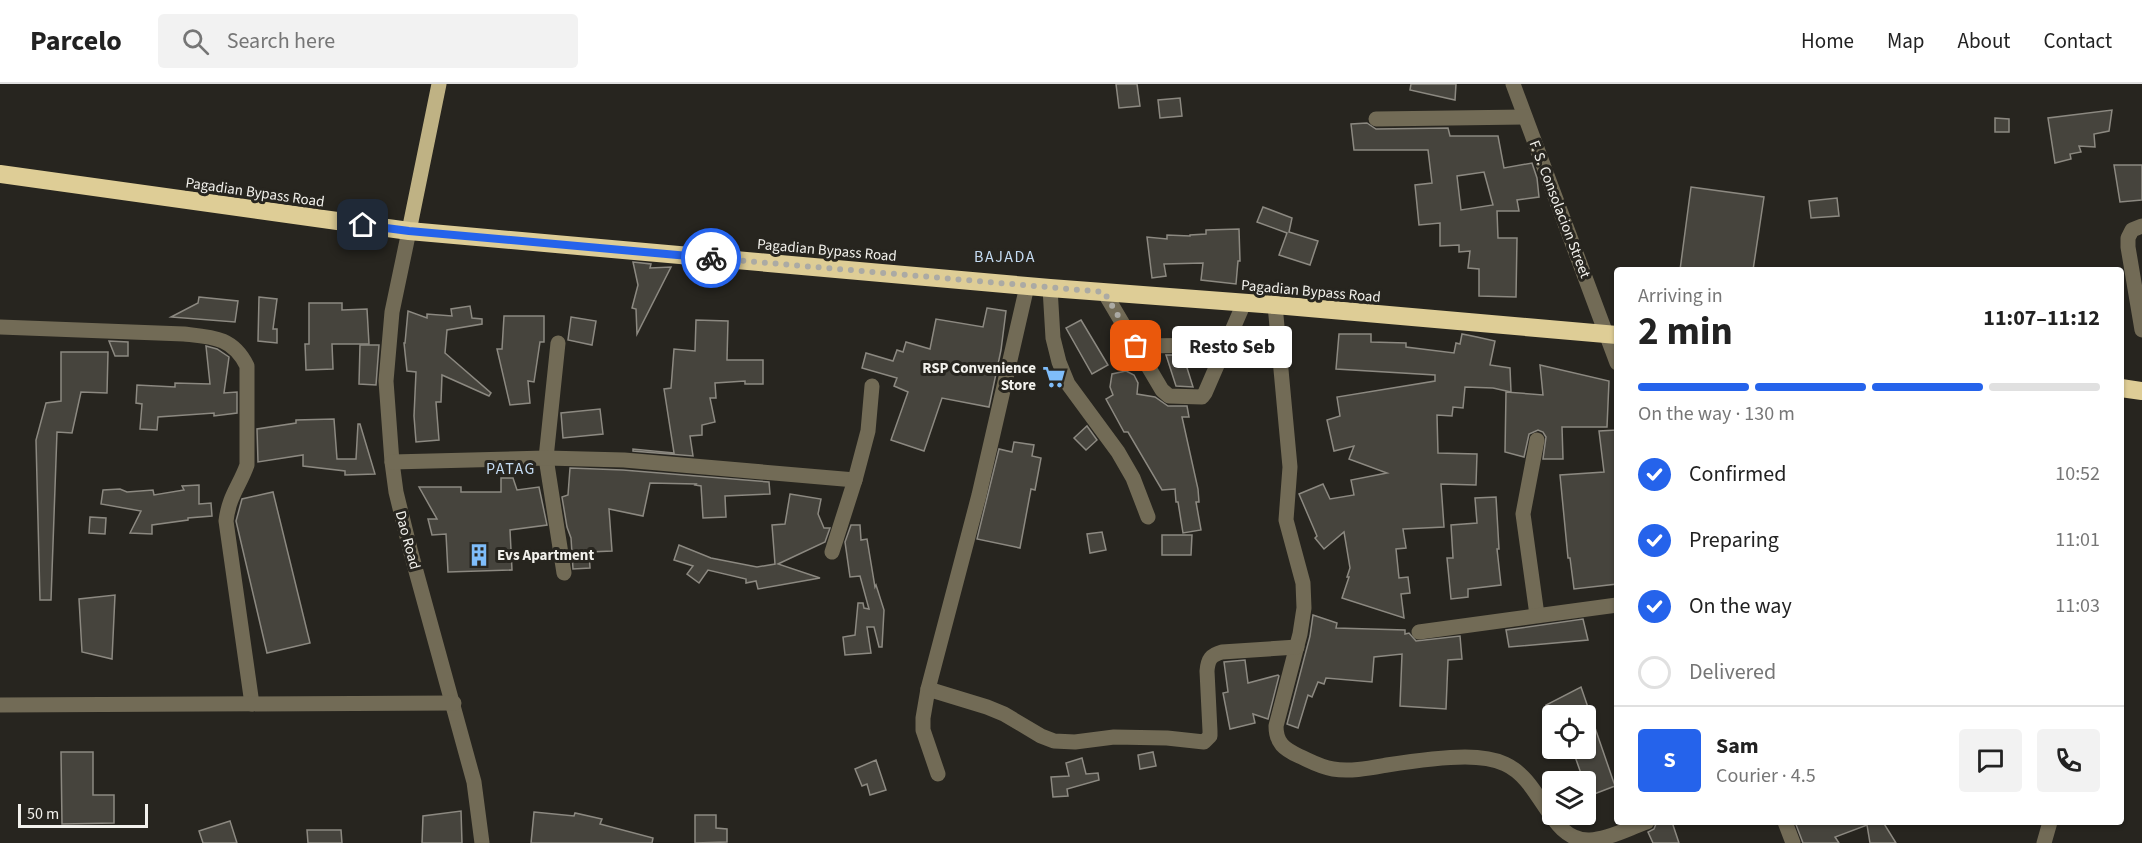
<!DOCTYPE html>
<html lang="en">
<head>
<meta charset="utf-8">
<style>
  body { margin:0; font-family:"Source Sans 3",sans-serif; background:#f2f2f2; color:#222; height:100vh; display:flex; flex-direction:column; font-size:22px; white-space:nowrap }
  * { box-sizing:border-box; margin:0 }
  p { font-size:20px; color:#767676 }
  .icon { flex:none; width:33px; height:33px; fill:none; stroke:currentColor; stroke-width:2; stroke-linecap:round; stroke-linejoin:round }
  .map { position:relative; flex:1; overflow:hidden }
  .sheet { position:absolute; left:1614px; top:183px; width:510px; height:558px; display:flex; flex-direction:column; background:#fff; border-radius:6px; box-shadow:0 2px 4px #0004 }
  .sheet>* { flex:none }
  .buttons { position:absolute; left:1542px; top:621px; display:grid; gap:12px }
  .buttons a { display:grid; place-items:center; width:54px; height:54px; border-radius:6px; background:#fff; box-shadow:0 2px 4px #0004; font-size:30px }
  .scale { position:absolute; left:18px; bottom:15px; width:130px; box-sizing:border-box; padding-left:6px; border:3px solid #f2f1ec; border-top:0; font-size:16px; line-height:21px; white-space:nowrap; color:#f2f1ec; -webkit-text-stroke:4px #27251f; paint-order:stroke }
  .pin { position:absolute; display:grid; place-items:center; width:51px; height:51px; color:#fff; margin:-26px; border-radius:12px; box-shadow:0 3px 9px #0006 }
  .courier { position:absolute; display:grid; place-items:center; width:60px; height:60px; margin:-30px; border:4px solid #2563eb; border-radius:50%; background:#fff; color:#222; box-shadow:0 2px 8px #0007 }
  .bubble { position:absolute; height:42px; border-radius:6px; background:#fff; box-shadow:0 2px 4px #0004; font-size:20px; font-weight:700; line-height:42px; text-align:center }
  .headline em { font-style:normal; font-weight:700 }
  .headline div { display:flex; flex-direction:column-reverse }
  .headline { display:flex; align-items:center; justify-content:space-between; height:102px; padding:0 24px }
  h1 { font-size:39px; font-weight:700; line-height:45px }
  .bar { display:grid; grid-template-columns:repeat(4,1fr); gap:9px 6px; align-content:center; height:72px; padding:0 24px }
  .bar i { height:8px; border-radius:4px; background:#e0e0e0 }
  .bar .selected { background:#2563eb }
  .bar p { grid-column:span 4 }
  .line { display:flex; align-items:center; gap:15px; padding:0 24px; border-top:2px solid #e0e0e0 }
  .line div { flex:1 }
  .round { display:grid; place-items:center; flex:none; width:63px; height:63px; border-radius:6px; background:#f2f2f2 }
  ol { padding:0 24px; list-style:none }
  li { display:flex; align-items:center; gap:18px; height:66px }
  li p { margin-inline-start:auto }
  li .icon { padding:6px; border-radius:50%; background:#2563eb; color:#fff; stroke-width:4 }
  li:last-child { color:#767676 }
  li i { width:33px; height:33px; border:3px solid #e0e0e0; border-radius:50% }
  header { display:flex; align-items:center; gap:36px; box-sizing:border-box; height:84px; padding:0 30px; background:#fff; border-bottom:2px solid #e0e0e0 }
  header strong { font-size:28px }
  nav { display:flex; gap:33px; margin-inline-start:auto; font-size:21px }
  .search { width:420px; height:54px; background:#f2f2f2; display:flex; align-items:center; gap:15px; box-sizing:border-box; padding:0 21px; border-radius:6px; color:#767676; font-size:22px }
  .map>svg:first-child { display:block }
  .building { fill:#46443d; stroke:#8c8981; stroke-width:1.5; fill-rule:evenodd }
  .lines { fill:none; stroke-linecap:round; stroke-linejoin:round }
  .minor { stroke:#726b56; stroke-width:15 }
  .major { stroke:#bfb284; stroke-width:15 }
  .highway { stroke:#decd96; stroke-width:18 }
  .done { stroke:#abaaa4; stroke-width:6; stroke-dasharray:0 10.8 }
  .route { stroke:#2563eb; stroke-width:8 }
  .labels { text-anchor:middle; stroke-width:6; stroke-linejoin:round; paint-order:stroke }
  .street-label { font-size:15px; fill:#f2f1ec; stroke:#27251f }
  .poi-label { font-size:15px; font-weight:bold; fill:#f2f1ec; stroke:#27251f; text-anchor:end }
  .neighbourhood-label { font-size:16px; letter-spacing:1.5px; fill:#c5dcf3; stroke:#27251f }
</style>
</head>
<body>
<header>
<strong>Parcelo</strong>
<div class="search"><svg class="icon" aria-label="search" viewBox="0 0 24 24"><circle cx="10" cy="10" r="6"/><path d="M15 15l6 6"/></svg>Search here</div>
<nav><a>Home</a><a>Map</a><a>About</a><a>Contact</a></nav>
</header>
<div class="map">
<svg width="2142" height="759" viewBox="0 0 2142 759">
  <rect width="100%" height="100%" fill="#27251f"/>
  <!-- building -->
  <g class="building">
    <path d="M1116 0H1137L1140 22 1119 24Z"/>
    <path d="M1411 0H1456L1455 16 1410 6Z"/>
    <path d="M1180 14 1182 32 1160 34 1158 16Z"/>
    <path d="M2112 26 2109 47 2094 50 2095 63 2079 62 2081 68 2070 70 2071 75 2055 79 2048 34Z"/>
    <path d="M1995 34 2009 35V48H1995Z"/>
    <path d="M1367 39 1376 45 1448 44 1450 52H1498L1504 84 1532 79 1537 94 1539 113 1517 116 1519 127H1497L1498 154H1517L1516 213 1479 212V185L1468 184 1470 167 1459 168V161L1440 162V139L1419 141 1415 101 1432 99 1428 66H1354L1351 40ZM1484 88 1493 121 1461 126 1457 92Z"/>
    <path d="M2114 81H2142V116L2120 118Z"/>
    <path d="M1691 103 1764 113 1753 186H1680Z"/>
    <path d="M1837 114 1839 132 1811 134 1809 117Z"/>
    <path d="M1263 123 1292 134 1289 148 1318 157 1310 181 1279 171 1287 149 1257 138Z"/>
    <path d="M1239 145 1240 177H1238L1236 200 1201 196 1203 179 1164 180 1166 192 1152 194 1147 153 1167 155V151L1190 152V151L1206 150V146Z"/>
    <path d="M633 178 651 180 650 184 671 183 637 250 636 225 632 224 638 201Z"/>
    <path d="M199 213 238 217 235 238 171 233 198 219Z"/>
    <path d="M259 213 277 215 273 245H277V259L258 257Z"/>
    <path d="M309 219H342V226L367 225 369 260H332L333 285 306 286 305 260H309Z"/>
    <path d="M470 222 472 234 482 235V240L447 246 445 269 491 309 489 312 442 291 441 318H436L439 356 416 358 414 332 416 288 407 287 404 259H405L408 227 427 234V230L452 232 451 225Z"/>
    <path d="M987 224 1006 227 1001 266 989 323 942 314 924 367 891 356 908 308 894 302 897 294 862 284 866 269 893 277 897 266 903 268 906 258 930 265 936 235 983 243Z"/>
    <path d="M504 232H544V258H540L534 298 528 297 530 319 510 321 497 265H502Z"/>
    <path d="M571 233 596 237 592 261 568 256Z"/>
    <path d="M696 236 728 237 727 276H763V300H745V297L715 299 716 314H710L715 338 702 341V351L690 352 693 372 633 367V365L674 369 664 305 671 304 674 265 695 267Z"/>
    <path d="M1081 236 1108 281 1092 290 1066 244Z"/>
    <path d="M1339 250H1371V258L1406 259V263L1454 269 1456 259 1460 260 1462 250 1477 253 1495 257 1490 281 1510 284 1511 308 1493 304 1465 303 1463 324 1453 323 1452 332 1437 331 1438 369 1477 370 1476 401 1441 400 1444 443 1403 445 1406 464 1396 465 1399 494 1408 493 1410 509 1401 510 1404 534 1342 514 1349 493H1347L1350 484 1344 448 1324 465 1315 454 1317 452 1299 410 1323 400 1330 415 1354 411 1351 396 1387 389 1349 375 1354 362 1334 367 1327 336 1340 332 1337 313 1435 297V291L1336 285Z"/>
    <path d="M109 257 128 258V272H115Z"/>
    <path d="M360 261H379L376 301 359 300Z"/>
    <path d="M206 262 217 265 229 273 224 309 237 308V329L214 332V329L158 333 157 346 140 345 142 320 136 319 137 301 175 303V299L210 300Z"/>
    <path d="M61 268H108L107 309 81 308 72 349 57 348 51 516H40L36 356 46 319 61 317Z"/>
    <path d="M1166 271H1183L1193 303 1176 302Z"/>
    <path d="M1540 281 1609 297 1607 343H1562L1563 375H1543L1546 353 1543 348 1538 346 1529 350 1524 373 1505 368 1506 308 1543 311Z"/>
    <path d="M1126 287 1134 291 1138 299 1137 310 1155 313 1168 322H1187L1189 333H1182L1198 405 1199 418H1196L1201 446 1183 449 1178 418H1176L1175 405 1162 406 1128 348H1124L1106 315 1113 311 1110 303 1112 290Z"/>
    <path d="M600 325 603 350 563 354 561 329Z"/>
    <path d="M334 335 337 375H356L358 340H360L375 390 345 391V387L303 382V371L258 378 257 345 296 339V336Z"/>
    <path d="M1087 342 1097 356 1086 366 1074 354Z"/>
    <path d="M1617 346V500L1574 505 1570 474H1568L1560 391 1604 388 1599 347Z"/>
    <path d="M1014 358 1034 361 1032 372 1041 374 1035 406 1031 405 1020 464 977 455 999 365 1012 368Z"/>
    <path d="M570 384 623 386 769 398 770 410 725 412 726 433 703 434 701 402 695 401 696 400 650 399 643 432 609 425 612 467 589 468 590 484 573 485 571 454 567 443 562 413 568 411Z"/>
    <path d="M501 394H513L517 406 539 403 547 441 510 446 512 486 448 488 446 450 432 451 428 435H437L419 403H461V408H501Z"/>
    <path d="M199 401V420L211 419 212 432 188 434V436L152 441V450L130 449 141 427 101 420 103 406 120 405 127 408 153 406 154 411 184 406 182 402Z"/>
    <path d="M273 408 310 559 267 569 236 437 242 415Z"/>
    <path d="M790 410 821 415 818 430 824 444H830L825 458 778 480 820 494 758 505 756 497 746 499V495L708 486 699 499 687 490 693 482 674 476 679 461 711 474 757 483 775 480 772 441 785 440Z"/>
    <path d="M1496 413 1499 465H1497L1501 501 1468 505V513L1451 515 1447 474H1453L1451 441 1477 439 1475 414Z"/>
    <path d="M90 433 106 434 105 450 89 449Z"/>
    <path d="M851 441H860L861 456 867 455 875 503 876 501 884 526 882 563H879L874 543H867L871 569 845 571 843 553 855 551 858 519H863L864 524 869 525 860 492 850 493 845 458Z"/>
    <path d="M1102 448 1106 466 1090 469 1087 450Z"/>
    <path d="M1162 451H1192L1191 471H1162Z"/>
    <path d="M115 511 112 575 82 568 79 515Z"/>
    <path d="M1313 531 1337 539 1336 544 1405 546V550L1409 549 1416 557 1460 552 1462 575 1448 576 1446 625 1400 622 1402 570 1374 573 1372 598 1326 594 1324 600 1318 598 1312 613 1308 611 1298 644 1287 640 1310 552Z"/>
    <path d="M1583 535 1588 556 1509 563 1506 546Z"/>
    <path d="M1245 576 1248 599 1278 591 1279 592 1268 635 1253 630 1255 639 1230 645 1223 609 1228 608 1224 578Z"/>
    <path d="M1581 603 1615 702 1589 712 1586 698H1584L1572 664H1586V632H1550L1546 621Z"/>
    <path d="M61 668H93V711H114V739L62 740Z"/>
    <path d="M1153 668 1156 682 1140 685 1138 671Z"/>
    <path d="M1082 674 1086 690 1098 689 1099 696 1067 705 1068 712 1053 713 1051 693 1069 692 1066 679Z"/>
    <path d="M876 676 886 706 870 711 867 700 862 702 855 685Z"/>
    <path d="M461 727 462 759H422L423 732Z"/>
    <path d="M534 728 574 732 575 729 602 735 600 740 653 754 652 759H531Z"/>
    <path d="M695 731H716V744L727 745V758L695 759Z"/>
    <path d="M230 737 237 759H203L199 747Z"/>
    <path d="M1664 738H1672L1679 759H1653L1648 748 1654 745 1656 740Z"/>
    <path d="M1795 738H1883L1896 759H1870L1867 741 1835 753 1839 759H1803Z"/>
    <path d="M307 746H341L342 759H308Z"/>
  </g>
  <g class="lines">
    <!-- minor -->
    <g class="minor">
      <path d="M1513 0 1617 279"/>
      <path d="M1376 35 1525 33"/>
      <path d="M2142 142 2132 146 2128 154V163L2142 246"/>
      <path d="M409 147 392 228 386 297 392 378 396 408 411 469 474 698 482 759"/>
      <path d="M1050 204 1053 254 1059 278 1068 300 1118 368 1133 394 1148 433"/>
      <path d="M1104 208 1162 306 1169 312 1202 313 1205 309 1244 219"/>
      <path d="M1275 221 1290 383 1286 436 1303 499 1304 524 1300 550 1276 642C1276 659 1284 665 1299 672 1310 677 1320 683 1333 685 1350 688 1370 684 1387 681 1413 677 1439 673 1465 673 1478 673 1492 674 1505 680 1543 697 1549 758 1590 756 1609 755 1629 744 1647 738"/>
      <path d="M0 243 184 250C212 253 233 253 247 282V381C239 403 229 412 226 437L252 620"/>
      <path d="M558 259 546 374 564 489"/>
      <path d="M1136 262 1227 261"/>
      <path d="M1537 356 1523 430 1537 531"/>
      <path d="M392 378 546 374 624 376 855 396"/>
      <path d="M832 468 855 396 868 347 872 302"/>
      <path d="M1419 548 1617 521"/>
      <path d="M928 605 987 623 1004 630 1041 652 1054 657 1075 658 1114 653 1167 654 1204 658 1210 652V647L1207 587C1208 575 1211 571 1222 568L1297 563"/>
      <path d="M0 621 454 619"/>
      <path d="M938 690 923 646V634L928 605 979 411 1027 202"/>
      <path d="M1785 738 1793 759"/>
      <path d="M2044 759 2050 738"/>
    </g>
    <!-- major -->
    <path class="major" d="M409 147 439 0"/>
    <!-- highway -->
    <g class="highway">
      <path d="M0 90 409 147 1050 204 1275 221 1617 251"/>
      <path d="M2121 304 2142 307"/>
    </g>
  </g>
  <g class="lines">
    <!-- done -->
    <path class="done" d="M711 174 1104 208 1136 262"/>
    <!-- route -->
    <path class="route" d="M363 141 409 147 711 174"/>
  </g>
  <!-- icons -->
  <defs>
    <g id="supermarket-bare" transform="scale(1.8)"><path d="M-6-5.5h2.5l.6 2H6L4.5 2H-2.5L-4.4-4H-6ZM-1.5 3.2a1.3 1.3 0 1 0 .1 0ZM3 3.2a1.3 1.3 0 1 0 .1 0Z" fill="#7fbdfa" stroke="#27251f" stroke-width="2.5" paint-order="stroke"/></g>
    <g id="building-bare" transform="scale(1.8)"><path d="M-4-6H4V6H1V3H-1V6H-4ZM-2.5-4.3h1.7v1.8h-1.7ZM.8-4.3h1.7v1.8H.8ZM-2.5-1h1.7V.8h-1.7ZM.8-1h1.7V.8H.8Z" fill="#7fbdfa" stroke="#27251f" stroke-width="2.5" paint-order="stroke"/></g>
  </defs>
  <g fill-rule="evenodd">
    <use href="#supermarket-bare" x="1054" y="293"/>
    <use href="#building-bare" x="479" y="471"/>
  </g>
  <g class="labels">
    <!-- street labels -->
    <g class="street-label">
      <text transform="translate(255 108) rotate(8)" y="5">Pagadian Bypass Road</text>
      <text transform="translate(1560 125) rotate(69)" y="5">F. S. Consolacion Street</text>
      <text transform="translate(827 166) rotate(5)" y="5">Pagadian Bypass Road</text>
      <text transform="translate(1311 207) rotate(5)" y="5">Pagadian Bypass Road</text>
      <text transform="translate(408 456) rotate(75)" y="5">Dao Road</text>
    </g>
    <!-- poi labels -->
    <g class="poi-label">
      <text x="1036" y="289">RSP Convenience<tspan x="1036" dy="17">Store</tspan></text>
      <text x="497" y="476" text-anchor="start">Evs Apartment</text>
    </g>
    <!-- neighbourhood labels -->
    <g class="neighbourhood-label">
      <text x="1005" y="178">BAJADA</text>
      <text x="511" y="390">PATAG</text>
    </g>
  </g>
</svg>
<div class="buttons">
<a><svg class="icon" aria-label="locate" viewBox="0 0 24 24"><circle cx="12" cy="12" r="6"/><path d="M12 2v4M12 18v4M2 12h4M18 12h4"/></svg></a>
<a><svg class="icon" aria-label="layers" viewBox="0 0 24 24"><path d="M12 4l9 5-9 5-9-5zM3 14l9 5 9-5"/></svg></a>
</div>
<div class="scale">50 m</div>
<div class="pin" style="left:1136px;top:262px;background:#ea580c"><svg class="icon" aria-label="bag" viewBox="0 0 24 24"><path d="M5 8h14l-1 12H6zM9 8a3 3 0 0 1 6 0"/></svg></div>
<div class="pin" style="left:363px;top:141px;background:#1f2937"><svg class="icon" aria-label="home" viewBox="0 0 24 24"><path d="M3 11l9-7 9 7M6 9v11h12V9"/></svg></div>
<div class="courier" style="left:711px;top:174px"><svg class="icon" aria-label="bike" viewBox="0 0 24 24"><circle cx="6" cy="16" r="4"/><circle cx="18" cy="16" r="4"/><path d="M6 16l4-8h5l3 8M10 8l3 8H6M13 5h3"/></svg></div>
<div class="bubble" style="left:1172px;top:242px;width:120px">Resto Seb</div>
<section class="sheet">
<div class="headline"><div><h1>2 min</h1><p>Arriving in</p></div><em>11:07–11:12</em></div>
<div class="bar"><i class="selected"></i><i class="selected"></i><i class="selected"></i><i></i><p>On the way · 130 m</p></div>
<ol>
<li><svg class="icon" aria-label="check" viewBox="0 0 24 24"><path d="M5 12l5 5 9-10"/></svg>Confirmed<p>10:52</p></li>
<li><svg class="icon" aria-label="check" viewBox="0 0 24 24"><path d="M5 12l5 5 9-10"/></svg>Preparing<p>11:01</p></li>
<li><svg class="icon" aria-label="check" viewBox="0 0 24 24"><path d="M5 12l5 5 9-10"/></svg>On the way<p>11:03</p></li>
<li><i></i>Delivered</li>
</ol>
<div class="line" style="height:108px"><b class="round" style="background:#2563eb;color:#fff">S</b><div><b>Sam</b><p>Courier · 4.5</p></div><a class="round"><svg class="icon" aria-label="chat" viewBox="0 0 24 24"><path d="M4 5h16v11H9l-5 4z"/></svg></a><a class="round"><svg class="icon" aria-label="phone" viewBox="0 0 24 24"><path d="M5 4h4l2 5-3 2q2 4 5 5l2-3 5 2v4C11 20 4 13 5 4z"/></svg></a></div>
</section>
</div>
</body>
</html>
